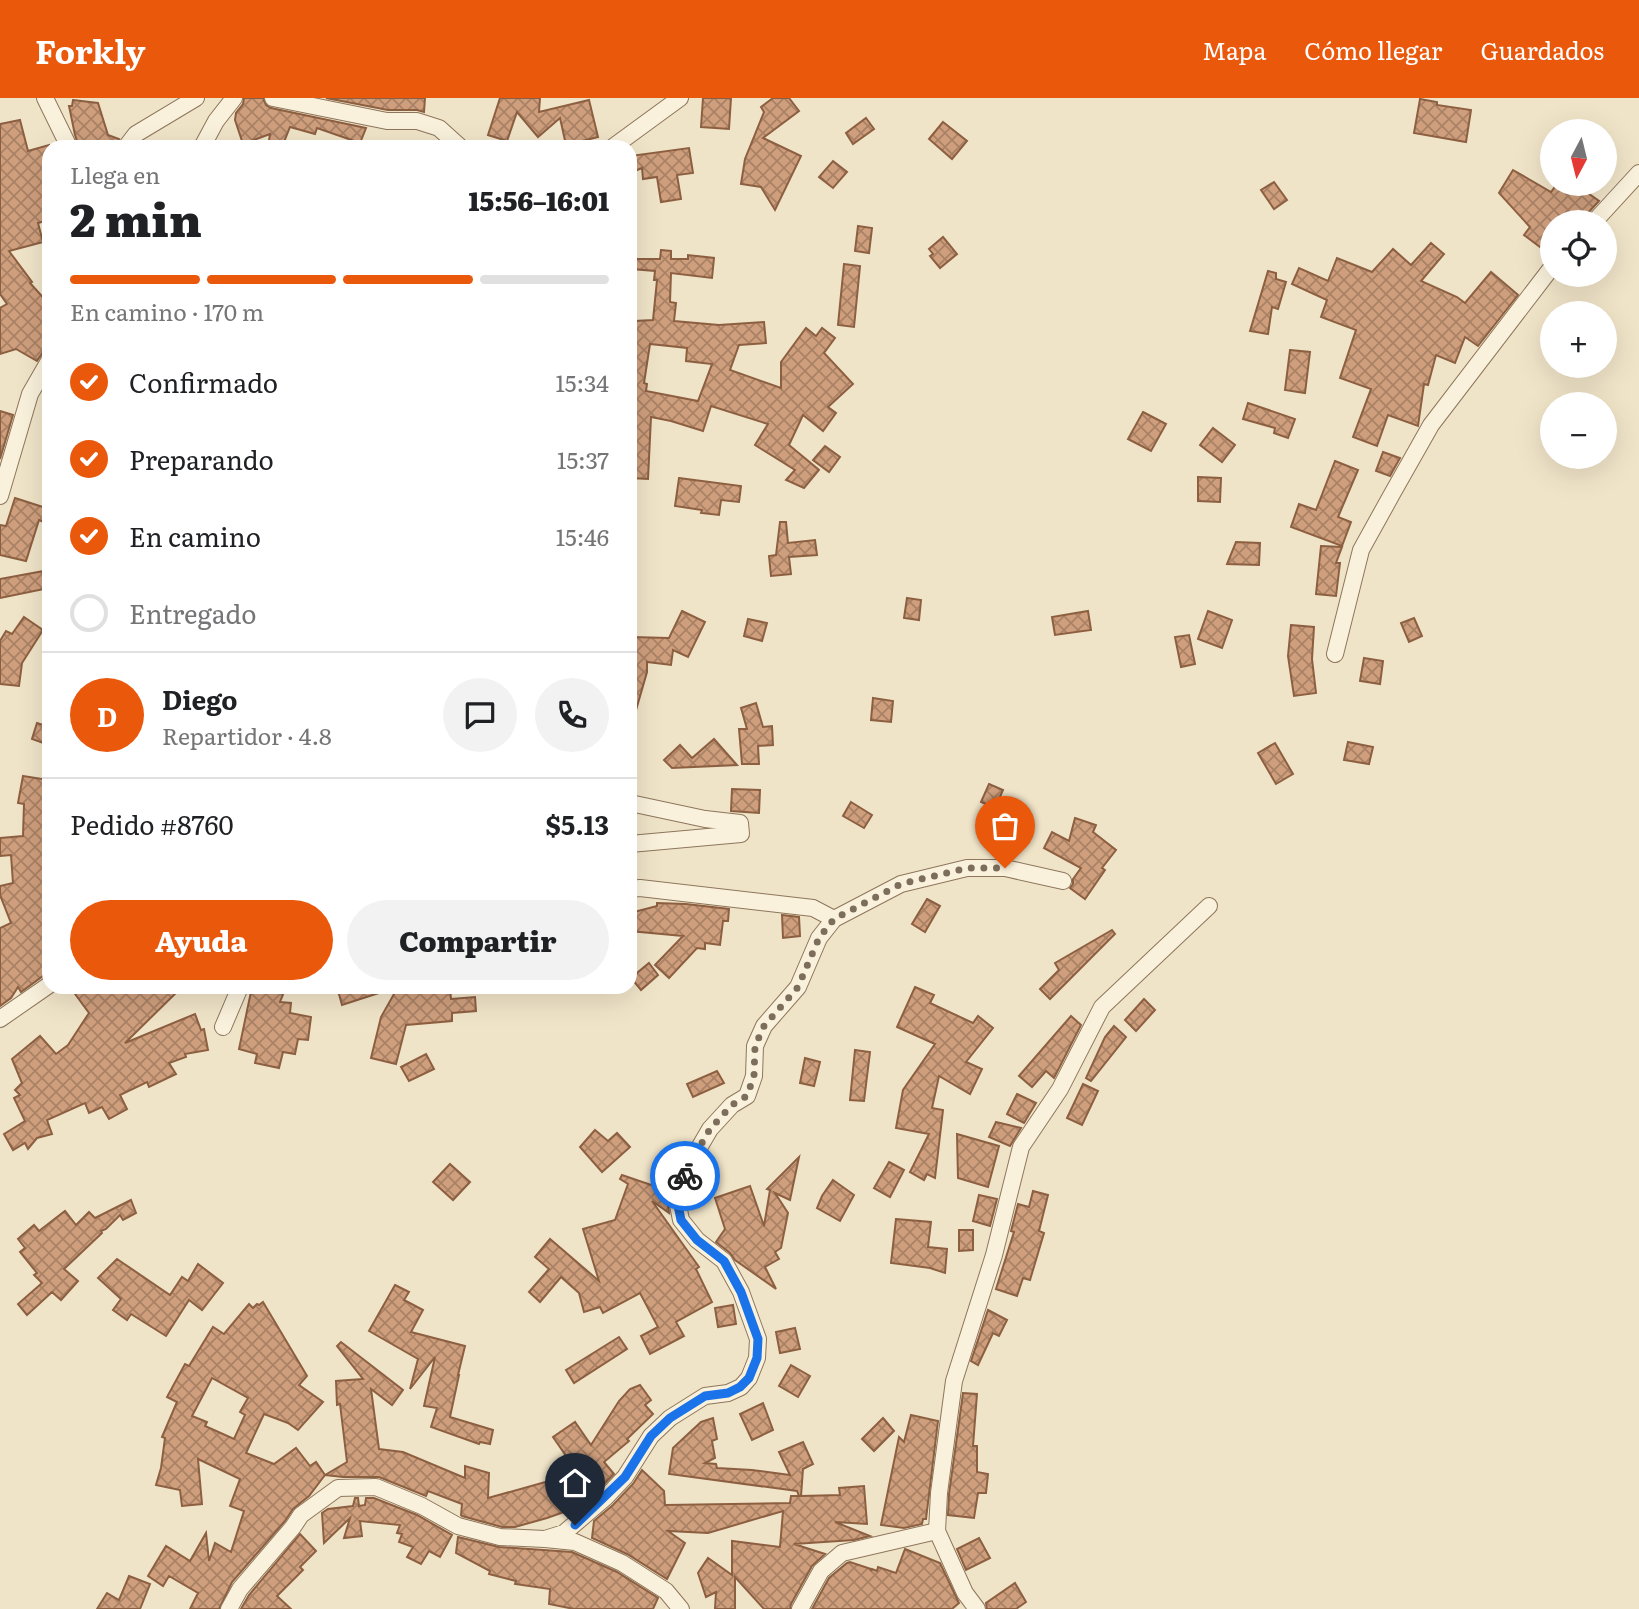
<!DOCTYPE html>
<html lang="es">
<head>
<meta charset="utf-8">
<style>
  body { margin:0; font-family:Literata,serif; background:#f2f2f2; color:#202124; height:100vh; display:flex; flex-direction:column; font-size:26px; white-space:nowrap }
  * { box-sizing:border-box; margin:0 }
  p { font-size:23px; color:#757577 }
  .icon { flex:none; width:38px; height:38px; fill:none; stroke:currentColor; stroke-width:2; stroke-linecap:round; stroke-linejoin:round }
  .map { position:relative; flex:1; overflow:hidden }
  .sheet { position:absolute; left:42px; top:42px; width:595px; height:854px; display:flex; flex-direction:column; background:#fff; border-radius:21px; box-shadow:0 7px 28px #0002 }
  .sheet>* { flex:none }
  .needle { width:46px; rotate:187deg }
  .tools { position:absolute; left:1540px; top:21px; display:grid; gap:14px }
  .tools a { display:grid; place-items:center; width:77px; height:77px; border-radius:50%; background:#fff; box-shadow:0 7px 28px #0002; font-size:35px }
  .pin { position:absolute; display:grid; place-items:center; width:60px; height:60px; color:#fff; margin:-72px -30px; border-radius:50% 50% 50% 0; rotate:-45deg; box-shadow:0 0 7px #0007 }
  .pin .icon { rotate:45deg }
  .courier { position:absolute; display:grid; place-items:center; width:70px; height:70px; margin:-35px; border:5px solid #1a73e8; border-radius:50%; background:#fff; color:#222; box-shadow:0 2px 9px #0007 }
  .head em { font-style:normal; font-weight:800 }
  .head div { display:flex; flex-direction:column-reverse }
  .head { display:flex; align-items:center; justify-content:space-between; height:119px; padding:0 28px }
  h1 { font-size:46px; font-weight:800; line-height:52px }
  .bar { display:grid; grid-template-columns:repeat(4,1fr); gap:10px 7px; align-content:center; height:84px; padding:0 28px }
  .bar i { height:9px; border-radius:5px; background:#e0e0e0 }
  .bar .active { background:#ea580c }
  .bar p { grid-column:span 4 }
  .line { display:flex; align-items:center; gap:18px; padding:0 28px; border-top:2px solid #e0e0e0 }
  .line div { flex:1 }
  .round { display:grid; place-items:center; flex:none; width:74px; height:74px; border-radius:37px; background:#f2f2f2 }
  ol { padding:0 28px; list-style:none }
  li { display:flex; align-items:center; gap:21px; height:77px }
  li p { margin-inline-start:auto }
  li .icon { padding:7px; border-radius:50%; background:#ea580c; color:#fff; stroke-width:4 }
  li:last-child { color:#757577 }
  li i { width:38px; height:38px; border:4px solid #e0e0e0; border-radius:50% }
  .action { display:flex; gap:14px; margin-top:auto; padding:14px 28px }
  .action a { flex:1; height:80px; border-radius:42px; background:#ea580c; color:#fff; font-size:28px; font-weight:800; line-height:80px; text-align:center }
  .action a+a { background:#f2f2f2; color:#202124 }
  header { display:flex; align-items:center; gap:42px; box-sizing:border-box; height:98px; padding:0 35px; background:#ea580c; color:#fff }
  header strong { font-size:33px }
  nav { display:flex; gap:38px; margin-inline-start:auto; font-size:24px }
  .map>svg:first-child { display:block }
  .building { fill:url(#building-cross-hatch); stroke:#8d5f41; stroke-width:2; fill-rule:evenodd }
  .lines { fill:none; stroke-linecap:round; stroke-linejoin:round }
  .minor-casing { stroke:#8d765c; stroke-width:18 }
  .minor { stroke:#faf1dc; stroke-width:16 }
  .done { stroke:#7c6e5b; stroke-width:7; stroke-dasharray:0 12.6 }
  .route { stroke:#1a73e8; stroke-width:9 }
</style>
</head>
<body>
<header>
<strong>Forkly</strong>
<nav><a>Mapa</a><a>Cómo llegar</a><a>Guardados</a></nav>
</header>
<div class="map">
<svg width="1639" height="1511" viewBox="0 0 1639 1511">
  <defs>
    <pattern id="building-cross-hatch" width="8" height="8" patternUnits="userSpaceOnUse" patternTransform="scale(1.75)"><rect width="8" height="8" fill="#cf9f7d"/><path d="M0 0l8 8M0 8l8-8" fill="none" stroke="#a98266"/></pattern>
  </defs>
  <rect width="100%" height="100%" fill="#f0e4c8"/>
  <!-- building -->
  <g class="building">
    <path d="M244 0H263L266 7 271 10 366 30 360 45 317 30 315 36 290 29 282 49H268L270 36 243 46 235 22 236 15 243 6Z"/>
    <path d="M326 0H425L424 14 417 12H388Z"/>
    <path d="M500 0H540L539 14 589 2 598 39 566 47 560 20 538 39 517 14 507 43 488 37Z"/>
    <path d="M703 0H731L729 31 701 29Z"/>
    <path d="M773 0H789L799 13 763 40 801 58 775 112 761 89 741 86 745 61 764 14 761 9Z"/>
    <path d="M1420 1 1437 4V7L1471 12 1466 44 1414 35Z"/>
    <path d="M73 2 98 5 108 37 119 41 116 49H79L75 37 69 8H72Z"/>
    <path d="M866 20 874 31 853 46 846 35Z"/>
    <path d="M20 22 28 53 49 47V122L38 125 43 144 9 153 32 184 30 185 49 206V253L43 254 37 263 16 251 0 256V210L7 206 0 196V26Z"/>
    <path d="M943 24 967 43 952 61 929 41Z"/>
    <path d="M689 50 693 75 677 77 681 101 661 104 657 79 643 81 642 70 630 75V58Z"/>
    <path d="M833 63 847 74 833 90 819 79Z"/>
    <path d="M1513 72 1551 94 1557 86H1575L1599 103 1586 117 1584 124H1552V158L1524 137 1530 129 1499 95Z"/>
    <path d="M1274 84 1287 102 1274 111 1261 92Z"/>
    <path d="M858 128 872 130 869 155 855 153Z"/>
    <path d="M943 139 957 156 940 170 930 158 933 156 929 151Z"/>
    <path d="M1431 145 1444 156 1421 183 1457 199 1465 205 1491 174 1518 197 1478 248 1465 239 1455 265 1436 257 1428 287 1424 286 1418 328 1388 317 1377 348 1353 339 1371 291 1340 280 1356 232 1321 219 1327 202 1292 186 1299 170 1328 183 1337 160 1372 174 1393 151 1411 167Z"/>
    <path d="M661 152 671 153V161H688V157L714 160 712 180 671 175 670 204 676 205 674 223 719 227 764 224 766 245 739 247 730 272 781 290V264L806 230 816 238 822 230 835 240 824 255 853 286 828 309 836 315 823 333 803 317 789 347 819 372 804 390 786 382 795 372 755 347 768 326 711 308 703 333 671 323 651 319 648 381 630 380V350H632L634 321H630V257L636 258 635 223 653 222 657 182H654L655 173 632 171V161H660ZM650 246 687 250 686 263 712 266 698 303 646 293 647 286 644 285Z"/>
    <path d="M844 166 860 168 854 229 838 227Z"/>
    <path d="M1268 173 1276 175V181L1286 184 1278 211 1272 209 1268 236 1250 233Z"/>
    <path d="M1290 252 1310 254 1305 295 1285 292Z"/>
    <path d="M1248 305 1295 321 1288 340 1274 335 1275 330 1243 321Z"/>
    <path d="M0 313 13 317 0 361Z"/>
    <path d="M1143 314 1166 326 1151 353 1128 341Z"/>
    <path d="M1213 330 1235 347 1222 364 1200 347Z"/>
    <path d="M825 348 840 359 829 374 813 362Z"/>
    <path d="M1383 354 1400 360 1390 378 1376 373Z"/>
    <path d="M1335 363 1358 372 1338 419 1351 424 1342 448 1291 429 1299 406 1316 412Z"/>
    <path d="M1198 379 1221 380 1220 404 1198 403Z"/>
    <path d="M679 380 741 388 739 404 721 402 719 417 701 415 702 412 675 408Z"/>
    <path d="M15 400 49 411 46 425 39 422 26 463 0 457V427L6 428Z"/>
    <path d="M780 424H786L788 445 815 442 817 457 789 459 791 476 771 478 769 458 776 457Z"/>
    <path d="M1236 444 1260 445 1259 467 1227 466Z"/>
    <path d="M1321 448 1342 449 1336 465H1340L1336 498 1316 496Z"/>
    <path d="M49 472V490L0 500V481Z"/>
    <path d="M907 500 921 502 919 522 904 520Z"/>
    <path d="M682 513 705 524 688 559 673 552 671 567 647 564V574L634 619 630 618 631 539 669 540Z"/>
    <path d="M1088 513 1091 532 1055 537 1052 519Z"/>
    <path d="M1208 513 1232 522 1222 550 1198 541Z"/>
    <path d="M24 519 43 532 22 565 19 588 0 586V543L6 533 12 536Z"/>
    <path d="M1414 520 1422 538 1409 544 1401 525Z"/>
    <path d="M748 521 767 525 762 543 744 538Z"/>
    <path d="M1291 527 1314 529 1312 561 1316 595 1294 598 1288 558Z"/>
    <path d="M1189 537 1195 566 1181 569 1175 539Z"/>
    <path d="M1364 560 1383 563 1380 586 1360 583Z"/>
    <path d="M873 600 893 603 891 624 871 622Z"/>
    <path d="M756 605 763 629 772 628 773 647 758 648 759 666H742L739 631H747L741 610Z"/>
    <path d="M37 625 49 629V647L32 641Z"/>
    <path d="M714 641 737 667 672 670 664 662 680 647 692 660Z"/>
    <path d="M1348 644 1373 649 1369 666 1344 662Z"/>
    <path d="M1275 645 1293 676 1276 686 1258 655Z"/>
    <path d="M23 678 49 682V705L46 725 49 726V877L43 878 21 894 18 889 11 900 0 908V830L11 825 0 797V788L13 785 11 757 0 758V740L23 738 24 706 18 705Z"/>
    <path d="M989 686 1003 692 995 710 981 704Z"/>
    <path d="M732 691 760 692 759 715 731 713Z"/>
    <path d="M851 704 872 717 864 730 843 718Z"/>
    <path d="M1075 720 1096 727 1093 734 1116 752 1102 770 1105 772 1085 801 1070 790 1073 786V781L1081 770 1044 750 1052 734 1069 743Z"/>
    <path d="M927 801 940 808 925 834 912 826Z"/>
    <path d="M657 805 686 806 729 811 728 823H723L720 847 705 845V851L697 850 669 880 655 867 683 838 630 833V815L657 808Z"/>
    <path d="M782 817 799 819 800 838 783 840Z"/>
    <path d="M1112 832 1115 836 1050 901 1040 891 1059 872 1055 865Z"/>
    <path d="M649 865 658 877 641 892 631 880Z"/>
    <path d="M70 889H182L125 945 195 916 201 932 204 931 208 952 185 956 186 959 169 965 176 976 149 989 147 984 120 997 127 1011 109 1021 102 1009 89 1015 85 1005 47 1022 52 1036 37 1040 28 1051 25 1045 13 1052 4 1036 25 1023 14 1000 20 997 15 992 22 985 12 961 40 938 56 956 68 947 89 915Z"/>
    <path d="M252 889H286L280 904 291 905 290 915 311 919 308 942 298 941 295 956 283 954 279 970 255 965 257 956 239 951Z"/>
    <path d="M337 889H387L388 892 342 907Z"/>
    <path d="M398 889H450L451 901 475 899 476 913 452 915V923L406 927 396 966 371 960 381 919Z"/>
    <path d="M915 889 934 897 930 905 973 925 978 918 993 930 966 964 982 971 970 996 939 978 932 1010 943 1012 935 1080 927 1076 924 1082 910 1074 929 1036 896 1030 903 992 935 946 897 929Z"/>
    <path d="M1144 901 1155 912 1136 933 1125 922Z"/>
    <path d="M1071 918 1081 927 1054 980 1046 973 1032 989 1019 978Z"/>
    <path d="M1114 928 1126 939 1091 983 1086 980 1105 939Z"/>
    <path d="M855 952 870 954 864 1003 850 1002Z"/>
    <path d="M426 956 434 971 409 983 401 969Z"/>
    <path d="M805 960 820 964 814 988 800 985Z"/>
    <path d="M717 973 724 985 693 999 687 986Z"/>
    <path d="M1083 986 1098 993 1082 1027 1067 1020Z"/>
    <path d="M1017 996 1036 1005 1024 1025 1007 1016Z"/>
    <path d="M996 1024 1021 1030 1010 1048 989 1039Z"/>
    <path d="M595 1032 608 1043 617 1035 630 1049 602 1074 580 1049Z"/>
    <path d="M957 1036 999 1048 988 1089 958 1080Z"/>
    <path d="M799 1059 790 1102 775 1095 788 1115 781 1150 775 1154 779 1161 765 1169 776 1191 735 1162 730 1155 716 1144 725 1131 715 1100 750 1088 764 1128 770 1092 767 1091Z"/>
    <path d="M889 1064 904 1072 890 1099 874 1090Z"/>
    <path d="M670 1065 678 1068 667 1099 669 1115 652 1103 699 1169 696 1171 712 1204 676 1224 684 1238 650 1256 641 1238 658 1229 640 1195 603 1215 600 1209 584 1214 579 1195 561 1179 540 1204 529 1194 549 1171 535 1159 550 1141 599 1183 583 1131 615 1122 628 1086 620 1081 622 1077 660 1090Z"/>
    <path d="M450 1066 470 1084 453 1102 433 1084Z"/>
    <path d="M833 1082 854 1097 840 1123 817 1110 822 1098Z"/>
    <path d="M1033 1093 1048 1097 1039 1133 1044 1135 1030 1182 1023 1180 1017 1198 996 1191 1014 1134 1011 1133 1018 1106 1029 1109Z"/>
    <path d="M979 1097 997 1101 990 1128 973 1123Z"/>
    <path d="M131 1102 136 1115 123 1122 120 1117 106 1131 101 1133 102 1135 64 1171 78 1183 61 1202 52 1194 27 1217 18 1206 42 1185 34 1177 37 1175 20 1154 25 1150 18 1141 34 1127 39 1133 65 1113 76 1127 89 1114 95 1120Z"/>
    <path d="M896 1121 931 1124 928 1149 947 1151 945 1175 930 1170 891 1165Z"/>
    <path d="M959 1132H973V1152L959 1153Z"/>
    <path d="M117 1161 170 1197 182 1179 188 1183 198 1166 223 1185 202 1212 189 1202 166 1238 131 1216 127 1222 113 1212 121 1201 98 1180Z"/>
    <path d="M395 1187 409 1194 404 1202 423 1212 411 1234 465 1248 458 1277H459L450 1319 493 1332 490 1346 480 1344 479 1346 431 1329 437 1310 424 1308 435 1259 410 1291 418 1261 369 1233Z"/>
    <path d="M263 1204 307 1278 299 1287 323 1304 298 1332 288 1325 264 1316 246 1355 274 1366 296 1350 310 1368 316 1364 325 1377 347 1364 340 1306 337 1307 336 1283 363 1281 337 1248 341 1244 403 1292 392 1307 371 1291 379 1351 403 1354 465 1380V1368L489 1375 488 1400 549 1383 548 1380 575 1371 553 1339 575 1324 591 1347 619 1303 630 1291 640 1287 651 1302 645 1307 653 1316 627 1341 629 1343 604 1364 614 1376 598 1392 578 1409 547 1420 515 1429H502L462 1418 461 1417 462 1406 428 1393 426 1398 379 1379H343L325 1377 309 1398 293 1411 285 1423 232 1484 219 1511H190L198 1495 169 1478 163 1488 148 1478 166 1448 190 1463 206 1435 209 1463 215 1445 231 1454 244 1413 230 1408 240 1381 198 1361 202 1406 182 1408 180 1392 156 1387 161 1370 165 1340 162 1339 177 1304 167 1299 185 1266 189 1268 213 1229 224 1236 249 1206 253 1210 257 1206 259 1207ZM212 1280 248 1300 240 1314 245 1317 234 1341 205 1328 207 1324 192 1318Z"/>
    <path d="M733 1207 736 1226 718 1229 715 1210Z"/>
    <path d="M988 1212 1007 1222 999 1238 993 1235 978 1267 971 1263Z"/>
    <path d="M795 1230 800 1251 780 1255 776 1234Z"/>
    <path d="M619 1239 627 1251 574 1285 566 1272Z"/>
    <path d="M791 1267 810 1278 798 1299 779 1288Z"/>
    <path d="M963 1295 977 1296 973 1348H977V1374L988 1376 986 1395H978L974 1420 948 1417 949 1396Z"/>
    <path d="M763 1305 773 1332 752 1342 740 1316Z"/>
    <path d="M911 1317 938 1323 926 1421H923L922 1426 904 1430 881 1427 899 1339 904 1344Z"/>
    <path d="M713 1320 717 1341 712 1343 715 1360 705 1365 716 1366 717 1370 752 1372 790 1377 779 1354 803 1344 813 1366 803 1371 801 1398 840 1397 839 1390 864 1388 867 1426 835 1424 870 1438 854 1442 794 1446 825 1456 812 1468 791 1506 790 1511H764L735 1479V1511H715L716 1494 706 1499 698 1475 708 1460 732 1477V1443L780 1449 783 1413 708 1435 668 1433 685 1445 667 1481 627 1456 592 1440 594 1423 613 1407 633 1386 642 1372 664 1393 665 1407 790 1405 791 1398H799L797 1393 669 1376 673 1350 701 1324Z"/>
    <path d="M883 1320 894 1333 874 1353 862 1341Z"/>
    <path d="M355 1400H358L359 1408 365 1407 366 1400H374L417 1417 452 1437 440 1459 429 1453 421 1466 407 1459 413 1449 399 1444 402 1436 397 1435 400 1427 360 1423 362 1438 344 1440 350 1420 324 1445 322 1415 328 1411 353 1408Z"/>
    <path d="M300 1436 316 1453 300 1469 303 1472 277 1498 291 1511H241L249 1497Z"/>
    <path d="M458 1439 499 1449 572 1454 617 1474 658 1500 653 1511H574L549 1506 550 1491 515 1486 516 1483 489 1476 490 1473 456 1455Z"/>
    <path d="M979 1440 990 1460 966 1472 957 1451Z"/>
    <path d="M905 1451 940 1465 959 1505 952 1511H812L829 1480 847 1465 850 1464 871 1471V1473L872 1471 877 1473 878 1469 896 1475Z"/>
    <path d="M129 1478 150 1486 140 1511H97L107 1495 119 1502Z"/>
    <path d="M1015 1485 1026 1504 1016 1511H987L986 1505Z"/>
  </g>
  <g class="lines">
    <!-- minor casing -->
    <g class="minor-casing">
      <g id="minor">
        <path d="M45 0 69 49"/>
        <path d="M273 0 387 23H417L439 30 460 49"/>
        <path d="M126 49 136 36 196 0"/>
        <path d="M202 49 216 23 234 0"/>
        <path d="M613 49 680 0"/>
        <path d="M1594 124 1639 75"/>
        <path d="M0 398 30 296 49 263"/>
        <path d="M1335 556 1361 452 1392 396 1431 327 1552 169"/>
        <path d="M630 705 705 721 740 725 741 736 630 746"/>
        <path d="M630 791 640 790 813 810 834 821"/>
        <path d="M0 921 49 887"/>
        <path d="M223 929 240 889"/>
        <path d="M545 1441 564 1435 605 1400 625 1379 651 1338 670 1320 705 1298 728 1295 741 1289 749 1280 757 1260 758 1241 741 1194 724 1163 697 1142 681 1122 677 1102 689 1067 710 1031 732 1007 747 998 754 978 755 948 764 928 798 889 819 840 834 821 901 786 967 770H1005L1063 783"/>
        <path d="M229 1511 240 1491 293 1429 301 1417 338 1390 376 1389 422 1408 458 1428 500 1439 545 1441 575 1444 622 1465 666 1493 681 1511"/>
        <path d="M800 1511 821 1473 842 1455 937 1433"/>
        <path d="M977 1511 965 1495 937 1433 939 1395 954 1283 994 1157 1021 1049 1060 991 1102 909 1209 808"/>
      </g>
    </g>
    <!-- minor -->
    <use href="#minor" class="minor"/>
  </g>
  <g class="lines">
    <!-- done -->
    <path class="done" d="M685 1078 689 1067 710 1031 732 1007 747 998 754 978 755 948 764 928 798 889 819 840 834 821 901 786 967 770H1005"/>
    <!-- route -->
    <path class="route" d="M575 1427 625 1379 651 1338 670 1320 705 1298 728 1295 740 1289 749 1280 757 1260 758 1241 741 1194 724 1163 697 1142 681 1122 677 1102 685 1078"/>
  </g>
</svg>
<div class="tools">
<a><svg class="needle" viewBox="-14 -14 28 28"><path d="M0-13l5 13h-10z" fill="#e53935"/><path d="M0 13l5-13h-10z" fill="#757577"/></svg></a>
<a><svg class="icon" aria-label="locate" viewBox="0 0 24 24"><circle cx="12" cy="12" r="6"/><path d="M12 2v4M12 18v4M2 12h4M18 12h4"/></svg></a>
<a>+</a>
<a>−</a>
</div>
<div class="pin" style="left:1005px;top:770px;background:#ea580c"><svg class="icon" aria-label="bag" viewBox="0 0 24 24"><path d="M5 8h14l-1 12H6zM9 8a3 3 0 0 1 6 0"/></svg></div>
<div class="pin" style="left:575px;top:1427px;background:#1f2937"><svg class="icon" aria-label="home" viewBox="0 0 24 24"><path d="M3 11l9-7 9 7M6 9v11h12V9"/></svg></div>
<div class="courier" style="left:685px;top:1078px"><svg class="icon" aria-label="bike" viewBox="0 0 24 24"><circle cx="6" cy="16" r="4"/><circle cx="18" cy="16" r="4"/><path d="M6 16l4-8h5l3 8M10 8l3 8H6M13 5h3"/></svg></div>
<section class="sheet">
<div class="head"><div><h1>2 min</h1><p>Llega en</p></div><em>15:56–16:01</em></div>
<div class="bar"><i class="active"></i><i class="active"></i><i class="active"></i><i></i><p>En camino · 170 m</p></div>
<ol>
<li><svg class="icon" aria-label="check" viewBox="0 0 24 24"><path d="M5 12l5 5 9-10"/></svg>Confirmado<p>15:34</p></li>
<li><svg class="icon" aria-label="check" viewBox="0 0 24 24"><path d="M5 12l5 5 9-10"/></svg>Preparando<p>15:37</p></li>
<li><svg class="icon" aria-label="check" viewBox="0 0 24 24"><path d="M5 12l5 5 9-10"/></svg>En camino<p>15:46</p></li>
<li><i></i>Entregado</li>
</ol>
<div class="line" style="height:126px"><b class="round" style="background:#ea580c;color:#fff">D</b><div><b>Diego</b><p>Repartidor · 4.8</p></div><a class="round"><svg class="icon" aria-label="chat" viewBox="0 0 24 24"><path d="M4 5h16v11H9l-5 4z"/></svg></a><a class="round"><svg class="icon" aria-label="phone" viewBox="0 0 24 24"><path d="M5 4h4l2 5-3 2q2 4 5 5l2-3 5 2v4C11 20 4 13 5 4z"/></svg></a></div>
<div class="line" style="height:91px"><div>Pedido #8760</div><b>$5.13</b></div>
<div class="action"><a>Ayuda</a><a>Compartir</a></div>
</section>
</div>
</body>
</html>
